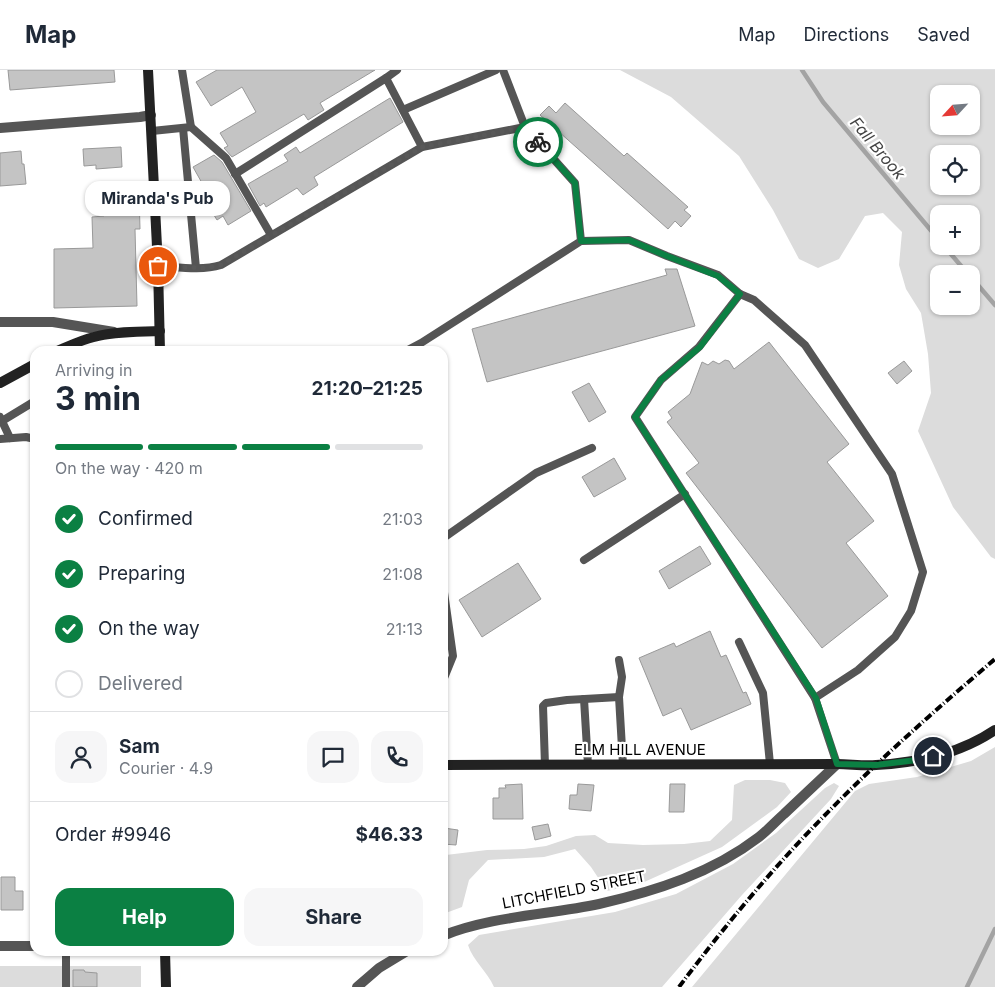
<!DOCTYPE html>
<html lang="en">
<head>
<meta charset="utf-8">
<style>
  body { margin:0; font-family:Inter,sans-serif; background:#f6f6f7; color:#1f2937; height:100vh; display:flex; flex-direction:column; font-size:19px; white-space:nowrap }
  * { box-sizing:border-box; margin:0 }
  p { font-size:16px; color:#747a83 }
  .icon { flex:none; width:28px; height:28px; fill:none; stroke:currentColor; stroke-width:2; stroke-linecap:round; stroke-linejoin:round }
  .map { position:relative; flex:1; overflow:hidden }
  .drawer { position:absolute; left:30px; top:276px; width:418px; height:610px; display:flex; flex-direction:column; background:#fff; border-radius:15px; box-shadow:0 1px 4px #0004 }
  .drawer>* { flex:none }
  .needle { width:32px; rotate:244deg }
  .tools { position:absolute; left:930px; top:15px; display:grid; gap:10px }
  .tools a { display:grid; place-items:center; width:50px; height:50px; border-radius:10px; background:#fff; box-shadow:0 1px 4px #0004; font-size:25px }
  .pin { position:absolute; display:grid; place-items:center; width:42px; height:42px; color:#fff; margin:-21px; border:2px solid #fff; border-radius:50%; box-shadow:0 1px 5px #0007 }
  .courier { position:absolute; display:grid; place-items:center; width:50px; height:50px; margin:-25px; border:4px solid #0b8043; border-radius:50%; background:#fff; color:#222; box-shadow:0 1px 6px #0007 }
  .bubble { position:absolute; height:35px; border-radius:15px; background:#fff; box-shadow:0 1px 4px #0004; font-size:16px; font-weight:700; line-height:35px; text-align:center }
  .summary em { font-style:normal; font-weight:700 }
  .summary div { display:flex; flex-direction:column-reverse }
  .summary { display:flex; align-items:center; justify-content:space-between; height:85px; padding:0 25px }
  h1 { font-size:32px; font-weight:700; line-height:38px }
  .bar { display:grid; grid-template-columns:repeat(4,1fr); gap:8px 5px; align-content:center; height:60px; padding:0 25px }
  .bar i { height:6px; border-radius:4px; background:#e0e1e3 }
  .bar .selected { background:#0b8043 }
  .bar p { grid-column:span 4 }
  .line { display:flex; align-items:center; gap:12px; padding:0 25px; border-top:1px solid #e0e1e3 }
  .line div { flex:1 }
  .round { display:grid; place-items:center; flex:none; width:52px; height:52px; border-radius:15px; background:#f6f6f7 }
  ol { padding:0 25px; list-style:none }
  li { display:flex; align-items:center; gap:15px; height:55px }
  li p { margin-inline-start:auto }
  li .icon { padding:5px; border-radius:50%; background:#0b8043; color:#fff; stroke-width:4 }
  li:last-child { color:#747a83 }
  li i { width:28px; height:28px; border:2px solid #e0e1e3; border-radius:50% }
  .button { display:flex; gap:10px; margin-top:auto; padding:10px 25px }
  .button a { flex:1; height:58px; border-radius:15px; background:#0b8043; color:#fff; font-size:20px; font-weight:700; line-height:58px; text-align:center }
  .button a+a { background:#f6f6f7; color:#1f2937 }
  header { display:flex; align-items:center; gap:30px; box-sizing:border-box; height:70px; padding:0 25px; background:#fff; border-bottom:1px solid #e0e1e3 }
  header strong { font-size:24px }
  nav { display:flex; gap:28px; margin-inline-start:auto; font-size:18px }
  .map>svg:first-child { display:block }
  .green { fill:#dcdcdc; fill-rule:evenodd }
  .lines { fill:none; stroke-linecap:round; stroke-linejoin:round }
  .stream { stroke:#a3a3a3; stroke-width:4.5 }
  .building { fill:#c4c4c4; stroke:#999 }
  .lane { stroke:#555; stroke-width:8 }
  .street { stroke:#555; stroke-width:10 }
  .secondary { stroke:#222; stroke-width:10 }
  .rail { stroke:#000; stroke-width:4; stroke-dasharray:8 2.5 1 2.5; stroke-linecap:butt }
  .done { stroke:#595959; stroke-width:5; stroke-dasharray:0 9 }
  .route { stroke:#0b8043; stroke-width:6 }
  .labels { text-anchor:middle; stroke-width:4.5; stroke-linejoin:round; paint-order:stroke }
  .street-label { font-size:15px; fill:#000; stroke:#fff }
  .water-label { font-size:16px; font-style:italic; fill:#444; stroke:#fff }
</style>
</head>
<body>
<header>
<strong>Map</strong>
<nav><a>Map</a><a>Directions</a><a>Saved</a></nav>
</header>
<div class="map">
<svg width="995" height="917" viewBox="0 0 995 917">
  <rect width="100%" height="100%" fill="#fff"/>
  <!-- green -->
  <g class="green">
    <path d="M620 0H995V489L991 487 953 437 918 361 931 323 928 284 921 243 906 219 899 195 902 162 883 143 865 146 839 189 818 198 799 189 773 140 739 86 671 27ZM939 24H971V56H939ZM939 84H971V116H939ZM939 144H971V176H939ZM939 204H971V236H939Z"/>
    <path d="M995 677V917H692L855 721 869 714 917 707 971 691Z"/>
    <path d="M745 710H770L785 713 791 722 777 737 722 777 642 813 607 821 591 797 575 779 544 787 488 790 469 810 462 837 443 844V787L446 785 487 780 524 779 546 776 576 766 595 765 608 773 643 775 684 774 710 771 732 750 734 715Z"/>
    <path d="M834 713 839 716 831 729 742 825 662 917H494C487 901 473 891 468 875L479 865 615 842 676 824 733 794 776 763 825 718Z"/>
    <rect x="0" y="896" width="141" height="21"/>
  </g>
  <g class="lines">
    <!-- stream -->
    <g class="stream">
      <path d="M802 0 823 32 939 170"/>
      <path d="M944 176 968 204"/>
      <path d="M971 207 995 235"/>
      <path d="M967 917 995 859"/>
    </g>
  </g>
  <!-- building -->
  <g class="building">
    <path d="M8 0H114L115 12 10 20Z"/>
    <path d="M217 0H375L320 33 324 40 308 50 304 44 232 87 224 78 228 76 220 63 256 42 242 17 211 36 196 12Z"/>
    <path d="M390 28 403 52 314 107 318 115 303 125 297 118 266 137 264 133 260 136 248 114 288 91 284 85 296 77 300 83Z"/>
    <path d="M565 33 624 86 627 83 688 137 684 140 691 146 681 157 675 151 668 159 540 45 549 36 556 43Z"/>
    <path d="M121 77 122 97 96 99V95L84 96 83 79Z"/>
    <path d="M21 81 22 94H24L26 114 0 116V83Z"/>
    <path d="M214 85 222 92 251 141 228 155 223 146 217 150 196 116 202 113 193 97Z"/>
    <path d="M139 124 140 159H135L137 236 54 238V179L93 178 92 147 104 146 103 132 124 131V125Z"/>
    <path d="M665 199H677L695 256 487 312 472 259 667 205Z"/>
    <path d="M769 272 849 374 827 392 874 451 846 473 888 526 822 578 686 403 699 393 667 352 672 348 668 342 690 324 702 292 708 295 713 291 719 294 725 290 729 291 734 299Z"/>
    <path d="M904 291 912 301 897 314 888 303Z"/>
    <path d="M589 313 606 342 589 352 572 322Z"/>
    <path d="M614 388 626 409 594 427 582 407Z"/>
    <path d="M700 476 711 494 669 519 659 501Z"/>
    <path d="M518 493 541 529 482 567 459 530Z"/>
    <path d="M710 561 721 587 726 585 743 623 746 622 751 634 691 660 681 638 663 646 639 588 674 573 676 577Z"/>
    <path d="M522 714 523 749H493V728H499V718H506L505 715Z"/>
    <path d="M578 714 594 715 591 741 569 739 570 725H577Z"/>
    <path d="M670 714H685L684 742H669Z"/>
    <path d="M548 754 551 766 535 770 532 757Z"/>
    <path d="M444 758 458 760 456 775 443 774Z"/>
    <path d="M1 807H15V821H23V840H1Z"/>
    <path d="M73 900H84L85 902 97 903V917H73Z"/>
  </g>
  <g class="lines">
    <!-- lane -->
    <g class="lane">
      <path d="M503 0 525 57"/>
      <path d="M386 8 397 0"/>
      <path d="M403 40 496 0"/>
      <path d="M191 57 226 88 271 165"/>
      <path d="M183 58 196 198"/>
      <path d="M152 61 191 57 182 0"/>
      <path d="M235 104 386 8 422 77"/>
      <path d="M581 171 629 170 667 186 718 205 740 224 699 277 661 310 635 347 815 628 837 694"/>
      <path d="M158 196C178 197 201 201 221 195L422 77 525 57 575 113 581 171 421 273 406 281"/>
      <path d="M740 224 754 230 805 275 892 404 923 502 911 541 895 567 858 600 815 628"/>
      <path d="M0 347 10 368"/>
      <path d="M2 351 35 331"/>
      <path d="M0 369 26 367 35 369"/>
      <path d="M442 469 536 403 592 378"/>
      <path d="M584 490 685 424"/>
      <path d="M442 508 453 586 442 613"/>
      <path d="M739 572 763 623 770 694"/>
      <path d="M619 627 622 607 619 590"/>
      <path d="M584 629 588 695"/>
      <path d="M545 695 543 636 546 633 567 630 619 627 623 695"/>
      <path d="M66 917V881"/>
    </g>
    <!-- street -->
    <g class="street">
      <path d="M0 58 140 47 151 45"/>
      <path d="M0 252H53L114 262"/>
      <path d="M442 866C492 846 547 845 599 834 656 821 712 803 759 767 768 760 776 751 784 744 802 727 819 711 837 694"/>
      <path d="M0 876H35"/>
      <path d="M357 917 379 898 407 881"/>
    </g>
    <!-- secondary -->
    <g class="secondary">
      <path d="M148 0 158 196 160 281"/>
      <path d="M57 281C69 276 81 270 94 267 115 261 138 262 160 261"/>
      <path d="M0 313 35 294"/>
      <path d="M442 695 837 694C850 694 863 696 876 695 917 693 961 683 995 660"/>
      <path d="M165 881 166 917"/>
    </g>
    <!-- rail -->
    <path class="rail" d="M679 917C726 854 777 793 832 738 884 685 939 637 995 589"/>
  </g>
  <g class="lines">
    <!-- done -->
    <path class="done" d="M158 196 205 198 221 195 422 77 525 57 538 72"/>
    <!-- route -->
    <path class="route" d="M538 72 575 113 581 171 629 170 667 186 718 206 740 224 700 277 661 310 635 347 816 628 837 694 876 695 917 690 933 686"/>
  </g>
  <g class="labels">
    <!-- street labels -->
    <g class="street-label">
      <text x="640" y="685">ELM HILL AVENUE</text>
      <text transform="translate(574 820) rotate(-11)" y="5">LITCHFIELD STREET</text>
    </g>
    <!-- water labels -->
    <g class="water-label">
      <text transform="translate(878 78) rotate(50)" y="6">Fall Brook</text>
    </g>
  </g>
</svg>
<div class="tools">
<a><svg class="needle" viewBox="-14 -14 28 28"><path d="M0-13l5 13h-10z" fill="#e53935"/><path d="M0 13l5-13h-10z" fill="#747a83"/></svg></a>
<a><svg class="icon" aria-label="locate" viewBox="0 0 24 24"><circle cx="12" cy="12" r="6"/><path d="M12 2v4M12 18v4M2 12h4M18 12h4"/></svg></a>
<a>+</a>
<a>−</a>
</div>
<div class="pin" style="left:158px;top:196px;background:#ea580c"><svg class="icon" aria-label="bag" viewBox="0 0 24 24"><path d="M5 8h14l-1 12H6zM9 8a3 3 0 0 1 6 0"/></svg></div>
<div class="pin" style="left:933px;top:686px;background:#1f2937"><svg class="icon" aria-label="home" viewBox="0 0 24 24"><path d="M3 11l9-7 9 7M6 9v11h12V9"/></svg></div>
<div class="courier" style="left:538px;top:72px"><svg class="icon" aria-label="bike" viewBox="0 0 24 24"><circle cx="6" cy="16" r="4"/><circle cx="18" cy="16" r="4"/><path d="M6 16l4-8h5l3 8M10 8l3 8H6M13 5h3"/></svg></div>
<div class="bubble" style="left:85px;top:111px;width:145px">Miranda's Pub</div>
<section class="drawer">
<div class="summary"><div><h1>3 min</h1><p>Arriving in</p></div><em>21:20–21:25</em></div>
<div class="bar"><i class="selected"></i><i class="selected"></i><i class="selected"></i><i></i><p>On the way · 420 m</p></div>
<ol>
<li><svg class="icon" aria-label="check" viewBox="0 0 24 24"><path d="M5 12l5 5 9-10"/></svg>Confirmed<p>21:03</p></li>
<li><svg class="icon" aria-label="check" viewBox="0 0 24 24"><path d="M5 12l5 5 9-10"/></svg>Preparing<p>21:08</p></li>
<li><svg class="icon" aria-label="check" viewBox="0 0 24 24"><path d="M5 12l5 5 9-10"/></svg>On the way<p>21:13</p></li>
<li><i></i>Delivered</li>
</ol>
<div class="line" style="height:90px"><a class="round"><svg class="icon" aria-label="person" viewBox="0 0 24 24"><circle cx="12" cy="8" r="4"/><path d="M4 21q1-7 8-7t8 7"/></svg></a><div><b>Sam</b><p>Courier · 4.9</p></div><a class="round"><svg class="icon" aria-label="chat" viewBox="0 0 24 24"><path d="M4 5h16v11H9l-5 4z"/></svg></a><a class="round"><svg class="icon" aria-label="phone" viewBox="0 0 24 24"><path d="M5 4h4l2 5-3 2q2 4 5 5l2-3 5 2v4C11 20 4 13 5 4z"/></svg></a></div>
<div class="line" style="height:65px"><div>Order #9946</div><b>$46.33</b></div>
<div class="button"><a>Help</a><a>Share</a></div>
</section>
</div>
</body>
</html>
